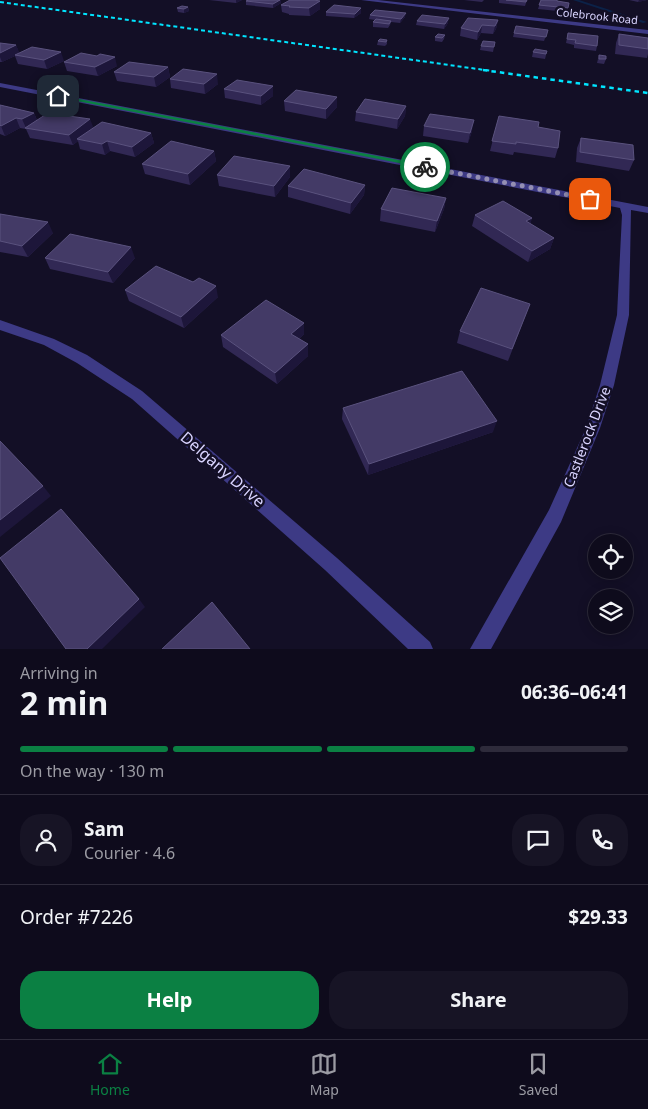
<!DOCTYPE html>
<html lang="en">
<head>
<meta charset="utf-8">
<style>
  body { margin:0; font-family:"Noto Sans",sans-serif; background:#171425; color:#f1f3f6; height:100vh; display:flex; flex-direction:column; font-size:19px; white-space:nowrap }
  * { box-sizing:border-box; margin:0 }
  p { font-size:16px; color:#9b9ba3 }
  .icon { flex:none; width:28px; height:28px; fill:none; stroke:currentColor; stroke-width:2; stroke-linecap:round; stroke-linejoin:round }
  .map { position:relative; height:649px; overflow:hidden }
  .details { display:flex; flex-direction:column; background:#0e0b1c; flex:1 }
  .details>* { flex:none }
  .tools { position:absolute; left:588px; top:534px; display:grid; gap:10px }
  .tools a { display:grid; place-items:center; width:45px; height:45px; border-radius:50%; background:#0e0b1c; box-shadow:0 2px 12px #0003,0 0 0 1px #2e2b3b; font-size:25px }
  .pin { position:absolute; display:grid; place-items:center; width:42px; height:42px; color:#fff; margin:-21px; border-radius:10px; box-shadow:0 2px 8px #0006 }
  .courier { position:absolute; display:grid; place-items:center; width:50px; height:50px; margin:-25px; border:4px solid #0b8043; border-radius:50%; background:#fff; color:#222; box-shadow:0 1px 6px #0007 }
  .headline em { font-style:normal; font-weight:700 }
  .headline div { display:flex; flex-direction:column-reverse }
  .headline { display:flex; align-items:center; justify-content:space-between; height:85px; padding:0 20px }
  h1 { font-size:32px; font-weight:700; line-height:38px }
  .bar { display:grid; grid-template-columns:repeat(4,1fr); gap:8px 5px; align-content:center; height:60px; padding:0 20px }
  .bar i { height:6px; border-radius:4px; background:#2e2b3b }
  .bar .current { background:#0b8043 }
  .bar p { grid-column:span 4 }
  .line { display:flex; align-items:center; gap:12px; padding:0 20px; border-top:1px solid #2e2b3b }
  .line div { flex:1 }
  .round { display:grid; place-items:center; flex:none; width:52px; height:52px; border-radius:20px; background:#171425 }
  .primary-button { display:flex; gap:10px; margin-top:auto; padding:10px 20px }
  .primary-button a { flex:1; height:58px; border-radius:20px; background:#0b8043; color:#fff; font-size:20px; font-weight:700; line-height:58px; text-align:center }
  .primary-button a+a { background:#171425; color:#f1f3f6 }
  .tabs { display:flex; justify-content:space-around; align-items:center; height:70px; border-top:1px solid #2e2b3b; background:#0e0b1c; font-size:14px; color:#9b9ba3 }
  .tabs a { display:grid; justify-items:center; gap:2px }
  .tabs .current { color:#0b8043 }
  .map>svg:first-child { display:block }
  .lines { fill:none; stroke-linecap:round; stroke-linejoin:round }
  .stream { fill:#0c2248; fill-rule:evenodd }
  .street { fill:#3d3a85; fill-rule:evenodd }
  .rail-far1 { stroke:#00e5ff; stroke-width:2; stroke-dasharray:4 3; stroke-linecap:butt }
  .rail { stroke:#00e5ff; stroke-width:2.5; stroke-dasharray:4.5 4; stroke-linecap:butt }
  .wall { fill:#312854 }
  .shaded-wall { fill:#1d163a }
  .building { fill:#433a66; stroke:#5a527e }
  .route { fill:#0b8043 }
  .done { stroke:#948fb3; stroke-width:5; stroke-dasharray:0 9 }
  .labels { text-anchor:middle; stroke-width:5; stroke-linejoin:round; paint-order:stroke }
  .far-street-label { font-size:11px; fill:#d9d4ff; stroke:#130f26 }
  .street-label { font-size:14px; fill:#d9d4ff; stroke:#130f26 }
  .near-street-label { font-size:16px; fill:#d9d4ff; stroke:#130f26 }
</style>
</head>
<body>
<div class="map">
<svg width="648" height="649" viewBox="0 0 648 649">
  <rect width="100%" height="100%" fill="#130f26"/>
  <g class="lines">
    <!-- stream -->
    <path class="stream" d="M573 0H579L647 22 643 23Z"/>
    <!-- street -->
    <g class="street">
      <path d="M361 0H378L648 30V34Z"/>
      <path d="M0 83 648 207V213L631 210 629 315 614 385 600 428 561 522 491 649H470L549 510 586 428 600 385 617 315 622 215 620 208 0 87Z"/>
      <path d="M0 320 54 339 87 355 142 391 337 558 430 642 433 649H408L325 570 132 399 77 363 44 345 0 330Z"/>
    </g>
    <!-- rail-far1 -->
    <path class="rail-far1" d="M0 2 492 71"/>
    <!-- rail -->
    <path class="rail" d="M483 70 648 93"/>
  </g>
  <!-- wall -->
  <g class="wall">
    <path d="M209 0H242L236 3Z"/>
    <path d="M464 0H484L482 2Z"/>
    <path d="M499 0H527L525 6 499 3Z"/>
    <path d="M541 0 569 3 567 12 538 9Z"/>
    <path d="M629 0H647L638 2Z"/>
    <path d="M246 1 281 3 273 8 246 5Z"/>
    <path d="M320 1V9L310 16 289 15V14L282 12 281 5Z"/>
    <path d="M188 7 189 11 184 13 178 12 177 8Z"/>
    <path d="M326 12 361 13 354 18 326 16Z"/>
    <path d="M370 15 405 17 400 23 391 22 390 25 388 28 373 27V22L375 20 369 19Z"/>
    <path d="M498 20 496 29 493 34 481 33 477 40 460 36 461 28Z"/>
    <path d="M417 21 448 23 444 29 416 25Z"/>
    <path d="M548 30 544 41 513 37 514 33Z"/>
    <path d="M568 33 597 46 596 51 574 48V45L566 43Z"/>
    <path d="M619 34 648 38V54L647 58 615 54 616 43Z"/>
    <path d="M445 35 444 39 442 42 435 41V37Z"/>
    <path d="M387 40V44L385 46 377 45 378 41Z"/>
    <path d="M495 42 493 52 480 50 481 46Z"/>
    <path d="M0 43 16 45 19 53 64 61 47 69 18 64 15 56 2 62H0Z"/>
    <path d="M547 51 545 59 532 57 533 52Z"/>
    <path d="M599 55 606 59 604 64 597 63Z"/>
    <path d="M64 62 117 66 98 76 67 71Z"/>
    <path d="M168 67 170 77 156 87 117 81 114 72Z"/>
    <path d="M170 79 218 84 205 94 171 88Z"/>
    <path d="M273 86V96L261 105 225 98 224 89Z"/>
    <path d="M284 101 337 107 326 119 285 111Z"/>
    <path d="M0 105 34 113 37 120 93 128 151 133 154 143 135 157 110 151 105 155 80 149 78 141 73 145 30 138 26 129 20 128 5 136 0 134Z"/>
    <path d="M406 106 405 116 397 129 355 121 356 112Z"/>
    <path d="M499 116 538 127 558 148 555 158 514 152 513 155 490 151Z"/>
    <path d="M424 126 472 131 468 143 423 136Z"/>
    <path d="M581 138 634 160 629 171 576 162 577 148Z"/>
    <path d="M214 151 216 161 190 185 145 174 142 164Z"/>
    <path d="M217 175 290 177 275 197 219 186Z"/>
    <path d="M365 185 364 195 350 214 288 197V186Z"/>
    <path d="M446 198 444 209 435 232 380 221 381 209Z"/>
    <path d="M0 214 53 233 28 257 0 252Z"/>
    <path d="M475 215 532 218 530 224 554 238 550 249 528 262 472 226Z"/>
    <path d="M45 258H135L113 283 50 269Z"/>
    <path d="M125 290 218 297 184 328 129 301Z"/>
    <path d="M530 304 508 361 457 343 460 331Z"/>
    <path d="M304 323V334L299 339 308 344V356L277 384 223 347 221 335Z"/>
    <path d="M343 408 493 432 368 475 342 419Z"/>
  </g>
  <!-- shaded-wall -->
  <g class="shaded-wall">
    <path d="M236 0H242L236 3Z"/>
    <path d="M280 0H281V3L273 8V4Z"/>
    <path d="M639 0H647L638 2Z"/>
    <path d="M320 1V9L310 16 309 8Z"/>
    <path d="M188 7 189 11 184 13V9Z"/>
    <path d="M361 8V13L354 18 355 14Z"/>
    <path d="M406 13 405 17 400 23 401 19Z"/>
    <path d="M449 18 448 23 444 29 445 24Z"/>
    <path d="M498 20 496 29 493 34 495 26Z"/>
    <path d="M482 25 481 33 477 40 478 32Z"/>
    <path d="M16 45 20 54 15 55V56L2 62 0 57V53Z"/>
    <path d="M61 52 64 61 47 69 44 60Z"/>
    <path d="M115 57 117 66 98 76 95 67Z"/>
    <path d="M168 67 170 77 156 87 154 77Z"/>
    <path d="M217 74 218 84 205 94 204 84Z"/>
    <path d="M273 86V96L261 105V96Z"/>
    <path d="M337 97V107L326 119V109Z"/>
    <path d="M406 106 405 116 397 129 398 119Z"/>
    <path d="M34 113 38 123 26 128 22 119Z"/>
    <path d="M16 118 20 128 5 136 1 126Z"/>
    <path d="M90 119 94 129 77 139 78 141 73 145 69 135Z"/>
    <path d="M474 120 472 131 468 143 470 133Z"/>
    <path d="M151 133 154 143 135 157 132 147Z"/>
    <path d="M107 141 110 151 105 155 102 144Z"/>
    <path d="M214 151 216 161 190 185 188 174Z"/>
    <path d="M290 166V177L275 197 274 186Z"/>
    <path d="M365 185 364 195 350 214 351 203Z"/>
    <path d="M446 198 444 209 435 232 437 221Z"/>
    <path d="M532 218 528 230 526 221Z"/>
    <path d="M48 222 53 233 28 257 22 246Z"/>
    <path d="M554 238 550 249 528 262 532 251Z"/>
    <path d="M131 247 135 258 113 283 108 272Z"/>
    <path d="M216 286 218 297 184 328 181 317Z"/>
    <path d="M304 323V334L292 345 291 334Z"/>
    <path d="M308 344V356L277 384 275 373Z"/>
    <path d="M497 421 493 432 368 475 369 464Z"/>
    <path d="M43 486 51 496 0 537V520Z"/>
    <path d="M139 599 145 607 102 649H87Z"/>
  </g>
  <!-- building -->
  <g class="building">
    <path d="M249 0H280L273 4 246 1Z"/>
    <path d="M290 0H314L320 1 309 8 289 7 290 6 281 5Z"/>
    <path d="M506 0H527L526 2Z"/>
    <path d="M541 0H557V1L569 3 568 8 539 5Z"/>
    <path d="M334 5 361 8 355 14 326 12Z"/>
    <path d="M182 6 188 7 184 9 177 8Z"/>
    <path d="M375 10 406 13 401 19 370 15Z"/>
    <path d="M422 15 449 18 445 24 417 21Z"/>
    <path d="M468 18 498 20 495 26 482 25 478 32 461 28Z"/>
    <path d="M376 19 391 21 389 24 373 22Z"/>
    <path d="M516 26 548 30 546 37 514 33Z"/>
    <path d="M568 33 598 36 597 46 575 43 576 40 567 39Z"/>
    <path d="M438 34 445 35 442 38 435 37Z"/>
    <path d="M619 34 648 38V49L619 45Z"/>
    <path d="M380 39 387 40 386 42 378 41Z"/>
    <path d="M483 41 495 42 494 47 481 46Z"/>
    <path d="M0 43 16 45 0 53Z"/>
    <path d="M32 47 61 52 44 60 15 55Z"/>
    <path d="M535 49 547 51 546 54 533 52Z"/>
    <path d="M81 53 97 56 100 54 115 57 95 67 64 62Z"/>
    <path d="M599 55 606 56V59H599Z"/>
    <path d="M129 62 168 67 154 77 114 72Z"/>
    <path d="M183 69 217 74 204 84 170 79Z"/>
    <path d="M237 80 273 86 261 96 224 89Z"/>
    <path d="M296 90 337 97 326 109 284 101Z"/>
    <path d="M365 99 406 106 398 119 356 112Z"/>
    <path d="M0 105 34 113 22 119 16 118 1 126 0 125Z"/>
    <path d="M48 113 90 119 69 135 25 128Z"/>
    <path d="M430 114 474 120 470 133 424 126Z"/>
    <path d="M499 116 539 122 538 127 560 131 558 148 516 142V144L492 141Z"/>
    <path d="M102 122 151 133 132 147 107 141 102 144 77 139Z"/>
    <path d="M581 138 633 145 634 160 580 152Z"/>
    <path d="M171 141 214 151 188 174 142 164Z"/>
    <path d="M234 156 290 166 274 186 217 175Z"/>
    <path d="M304 169 365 185 351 203 288 186Z"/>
    <path d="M392 188 446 198 437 221 381 209Z"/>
    <path d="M503 201 532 218 526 221 554 238 532 251 475 215Z"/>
    <path d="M0 214 48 222 22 246 0 241Z"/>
    <path d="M70 234 131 247 108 272 45 258Z"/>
    <path d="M156 266 193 282 199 278 216 286 181 317 125 290Z"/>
    <path d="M481 288 530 304 512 349 460 331Z"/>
    <path d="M266 300 304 323 291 334 308 344 275 373 221 335Z"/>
    <path d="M462 371 497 421 369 464 343 408Z"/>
    <path d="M0 441 43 486 0 520Z"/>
    <path d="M61 509 139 599 87 649H66L0 558Z"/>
    <path d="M212 602 250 649H162Z"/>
  </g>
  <!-- route -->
  <path class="route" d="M58 95 425 165 428 167 425 168 56 97Z"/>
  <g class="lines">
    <!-- done -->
    <path class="done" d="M425 167 590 199"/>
  </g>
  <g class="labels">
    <!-- far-street labels -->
    <g class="far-street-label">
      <text transform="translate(597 16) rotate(6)" y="4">Colebrook Road</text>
    </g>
    <!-- street labels -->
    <g class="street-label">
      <text transform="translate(587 437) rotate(-69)" y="5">Castlerock Drive</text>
    </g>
    <!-- near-street labels -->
    <g class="near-street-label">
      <text transform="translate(223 469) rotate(41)" y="6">Delgany Drive</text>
    </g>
  </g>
</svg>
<div class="tools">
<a><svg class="icon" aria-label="locate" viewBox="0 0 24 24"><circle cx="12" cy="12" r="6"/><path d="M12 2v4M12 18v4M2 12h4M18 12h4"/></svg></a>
<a><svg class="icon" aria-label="layers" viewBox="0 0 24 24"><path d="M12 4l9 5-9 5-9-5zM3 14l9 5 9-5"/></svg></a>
</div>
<div class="pin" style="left:590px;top:199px;background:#ea580c"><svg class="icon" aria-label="bag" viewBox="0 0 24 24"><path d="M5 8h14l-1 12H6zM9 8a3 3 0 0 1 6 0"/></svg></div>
<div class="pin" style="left:58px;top:96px;background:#1f2937"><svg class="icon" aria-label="home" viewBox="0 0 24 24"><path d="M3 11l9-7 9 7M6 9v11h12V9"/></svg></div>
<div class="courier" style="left:425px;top:167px"><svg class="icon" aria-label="bike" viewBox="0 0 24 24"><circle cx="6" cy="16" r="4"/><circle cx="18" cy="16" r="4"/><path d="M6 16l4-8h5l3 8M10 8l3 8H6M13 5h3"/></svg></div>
</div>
<section class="details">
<div class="headline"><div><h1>2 min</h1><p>Arriving in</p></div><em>06:36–06:41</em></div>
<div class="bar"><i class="current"></i><i class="current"></i><i class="current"></i><i></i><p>On the way · 130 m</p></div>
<div class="line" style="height:90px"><a class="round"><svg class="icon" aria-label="person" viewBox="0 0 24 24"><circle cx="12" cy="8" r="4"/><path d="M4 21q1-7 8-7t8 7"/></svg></a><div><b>Sam</b><p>Courier · 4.6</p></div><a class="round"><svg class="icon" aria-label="chat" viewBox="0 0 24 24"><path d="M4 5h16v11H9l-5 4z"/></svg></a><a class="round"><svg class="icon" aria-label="phone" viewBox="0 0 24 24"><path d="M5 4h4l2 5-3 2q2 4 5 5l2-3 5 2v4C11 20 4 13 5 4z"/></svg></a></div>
<div class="line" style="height:65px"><div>Order #7226</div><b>$29.33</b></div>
<div class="primary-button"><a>Help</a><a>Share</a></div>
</section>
<nav class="tabs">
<a class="current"><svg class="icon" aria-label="home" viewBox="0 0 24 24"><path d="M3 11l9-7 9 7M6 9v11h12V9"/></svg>Home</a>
<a><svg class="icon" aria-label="map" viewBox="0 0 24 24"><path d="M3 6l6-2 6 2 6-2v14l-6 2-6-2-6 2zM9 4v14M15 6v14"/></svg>Map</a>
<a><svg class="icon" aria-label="saved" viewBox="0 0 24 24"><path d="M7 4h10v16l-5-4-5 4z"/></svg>Saved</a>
</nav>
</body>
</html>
